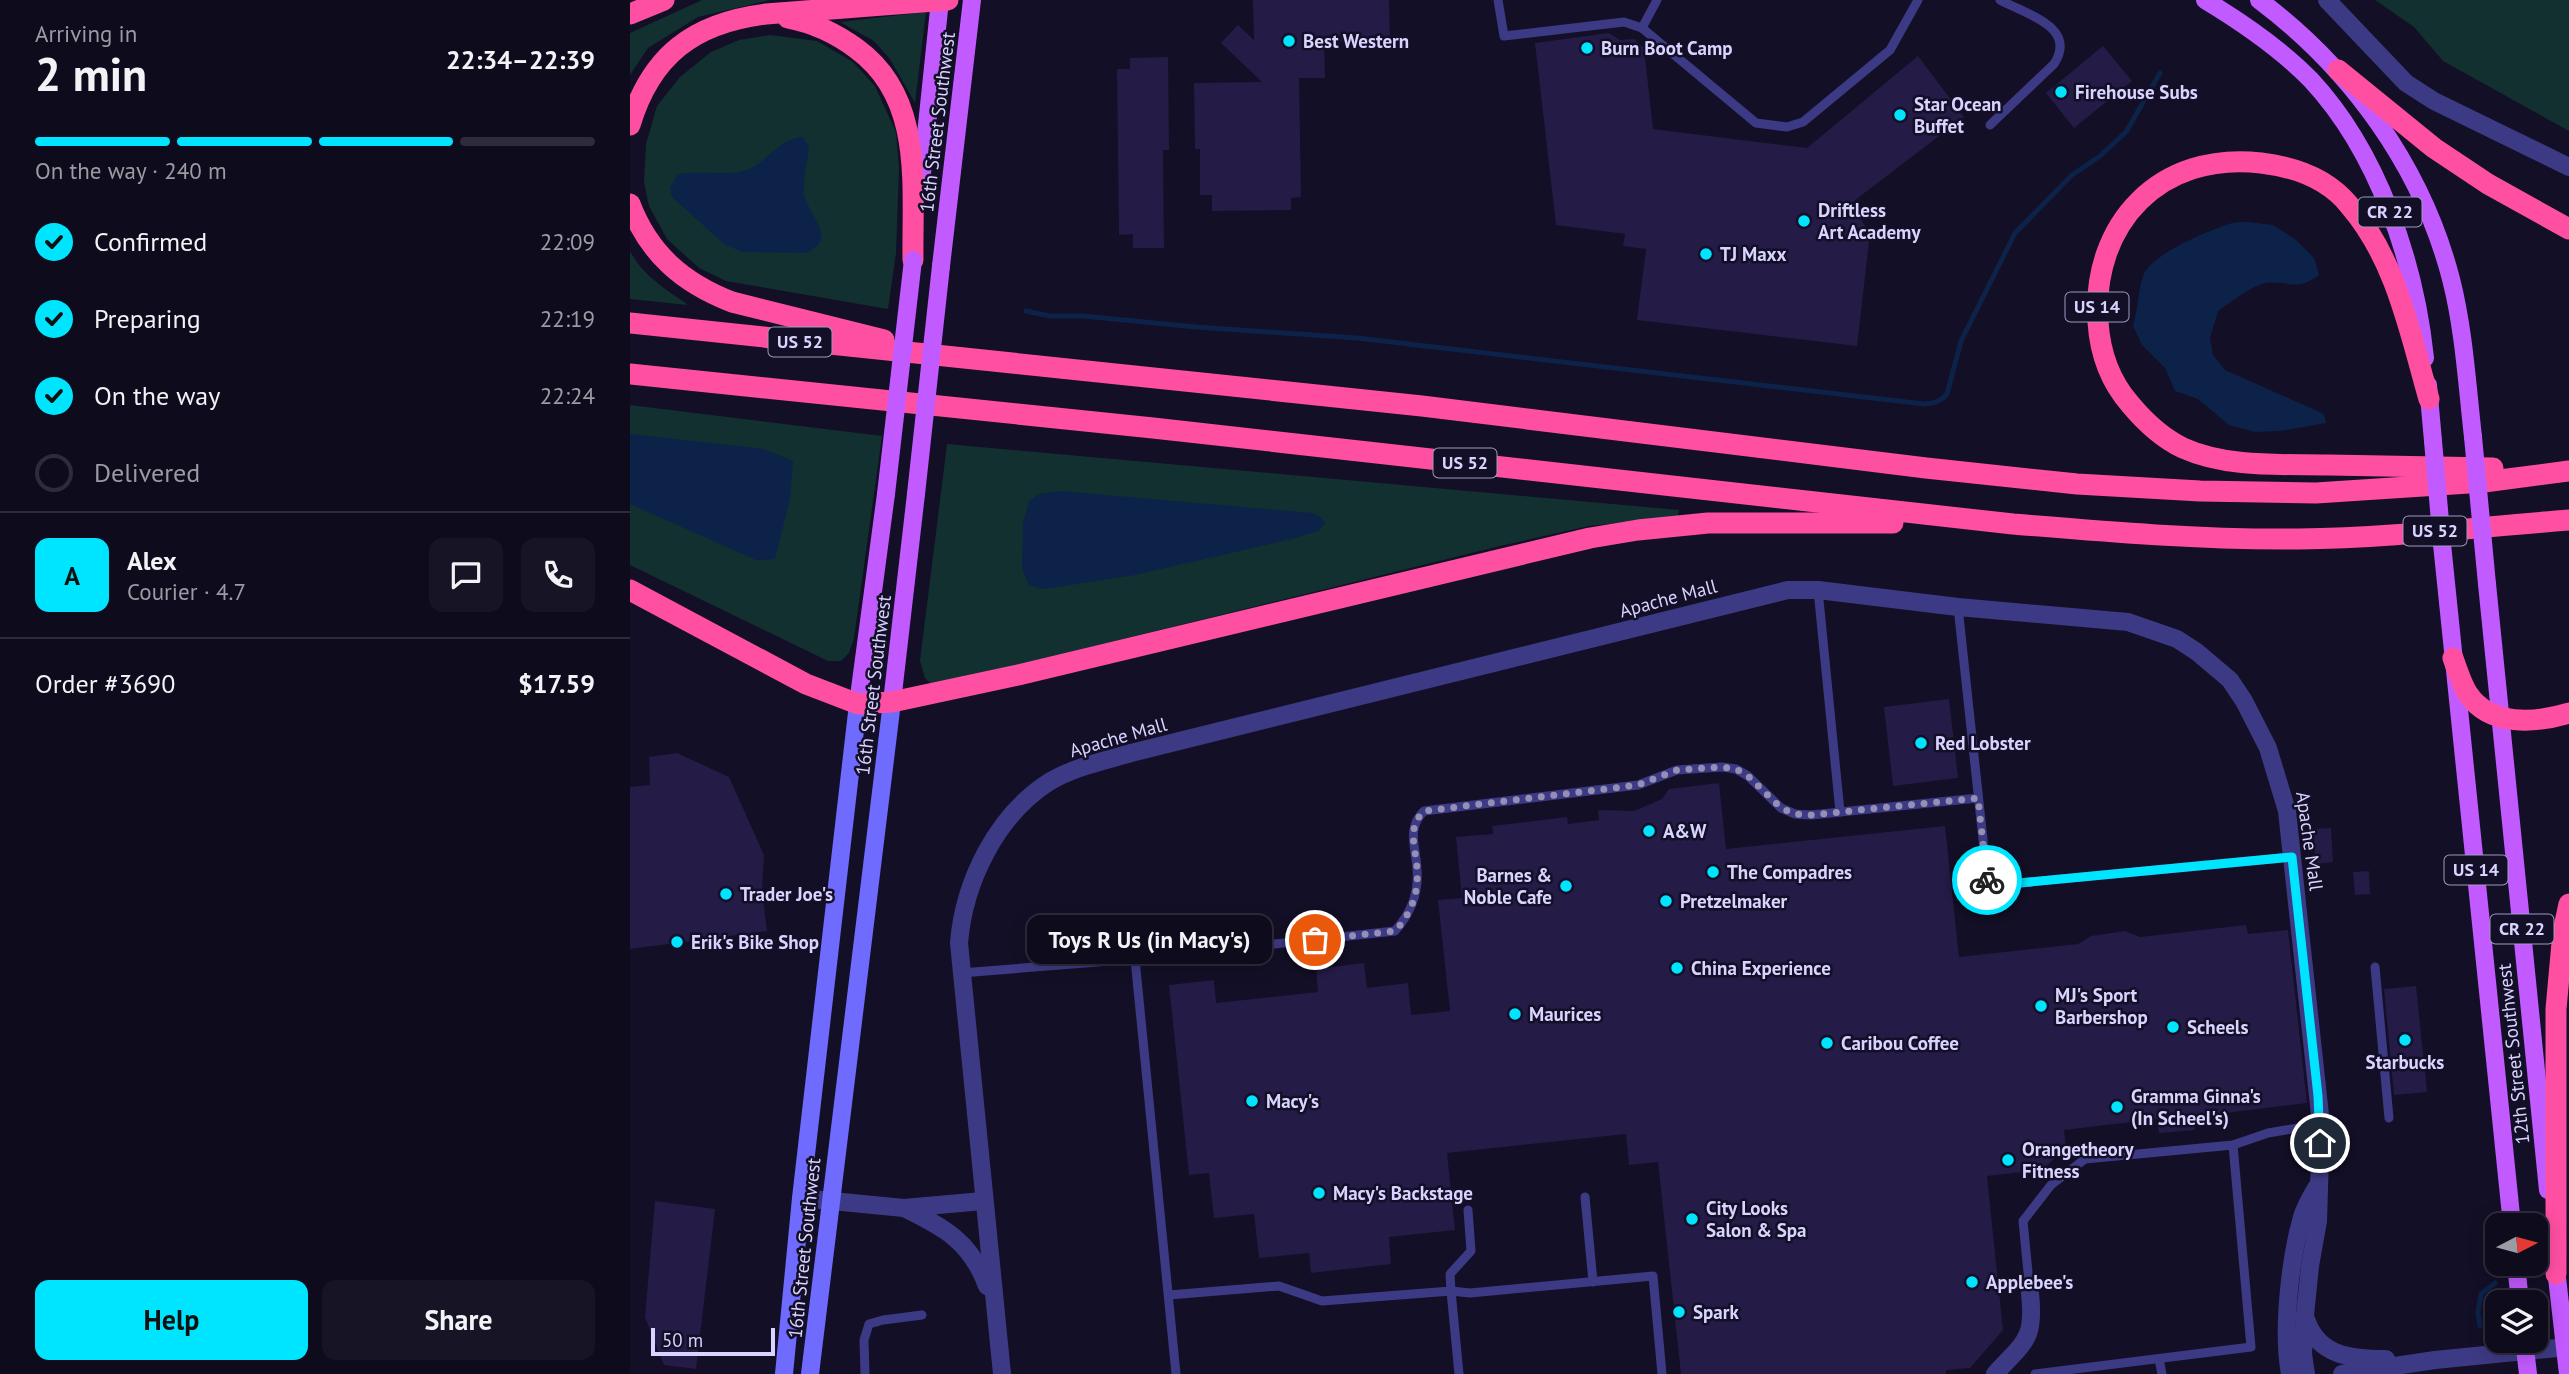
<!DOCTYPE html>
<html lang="en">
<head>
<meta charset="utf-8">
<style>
  body { margin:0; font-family:"PT Sans",sans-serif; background:#171425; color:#f1f3f6; height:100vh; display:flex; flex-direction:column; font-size:26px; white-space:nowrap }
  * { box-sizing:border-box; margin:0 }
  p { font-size:23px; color:#9b9ba3 }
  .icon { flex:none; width:38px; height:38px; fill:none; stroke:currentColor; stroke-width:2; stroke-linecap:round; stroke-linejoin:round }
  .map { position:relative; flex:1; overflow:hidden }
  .sheet { display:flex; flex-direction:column; background:#0e0b1c; width:630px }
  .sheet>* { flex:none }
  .needle { width:46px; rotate:84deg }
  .buttons { position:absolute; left:1855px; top:1213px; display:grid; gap:14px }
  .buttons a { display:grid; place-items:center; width:63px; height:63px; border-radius:14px; background:#0e0b1c; box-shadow:0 4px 18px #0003,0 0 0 2px #2e2b3b; font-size:35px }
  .scale { position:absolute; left:21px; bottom:18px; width:124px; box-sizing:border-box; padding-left:7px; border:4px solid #d9d4ff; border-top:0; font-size:19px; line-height:24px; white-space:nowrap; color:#d9d4ff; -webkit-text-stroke:5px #130f26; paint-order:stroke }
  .pin { position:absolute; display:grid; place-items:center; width:60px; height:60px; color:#fff; margin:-30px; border:4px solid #fff; border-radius:50%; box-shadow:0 2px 7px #0007 }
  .courier { position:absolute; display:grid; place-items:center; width:70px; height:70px; margin:-35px; border:5px solid #00e5ff; border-radius:50%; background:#fff; color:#222; box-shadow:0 2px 9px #0007 }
  .bubble { position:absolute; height:49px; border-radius:14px; background:#0e0b1c; box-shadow:0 4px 18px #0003,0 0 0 2px #2e2b3b; font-size:23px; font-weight:700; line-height:49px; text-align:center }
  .overview em { font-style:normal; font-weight:700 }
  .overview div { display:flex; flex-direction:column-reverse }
  .overview { display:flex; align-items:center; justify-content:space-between; height:119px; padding:0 35px }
  h1 { font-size:46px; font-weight:700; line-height:52px }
  .bar { display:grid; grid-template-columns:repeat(4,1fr); gap:10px 7px; align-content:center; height:84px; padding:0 35px }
  .bar i { height:9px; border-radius:5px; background:#2e2b3b }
  .bar .on { background:#00e5ff }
  .bar p { grid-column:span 4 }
  .line { display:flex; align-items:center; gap:18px; padding:0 35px; border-top:2px solid #2e2b3b }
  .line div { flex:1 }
  .round { display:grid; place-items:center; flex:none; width:74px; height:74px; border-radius:14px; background:#171425 }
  ol { padding:0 35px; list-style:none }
  li { display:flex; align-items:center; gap:21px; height:77px }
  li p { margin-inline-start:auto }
  li .icon { padding:7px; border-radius:50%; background:#00e5ff; color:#111; stroke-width:4 }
  li:last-child { color:#9b9ba3 }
  li i { width:38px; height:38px; border:4px solid #2e2b3b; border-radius:50% }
  .cta { display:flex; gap:14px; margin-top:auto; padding:14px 35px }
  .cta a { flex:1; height:80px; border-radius:14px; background:#00e5ff; color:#111; font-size:28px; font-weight:700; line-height:80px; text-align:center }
  .cta a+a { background:#171425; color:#f1f3f6 }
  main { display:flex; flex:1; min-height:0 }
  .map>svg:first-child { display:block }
  .green { fill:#12302f }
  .water { fill:#0c2248 }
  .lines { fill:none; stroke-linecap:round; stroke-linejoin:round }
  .stream { stroke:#0c2248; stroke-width:5 }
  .building { fill:#241b47 }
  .service { stroke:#3d3a85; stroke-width:9 }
  .minor { stroke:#3d3a85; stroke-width:18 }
  .tertiary { stroke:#3d3a85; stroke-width:18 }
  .secondary { stroke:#6f6bff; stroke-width:18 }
  .primary { stroke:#c25bff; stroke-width:18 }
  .motorway { stroke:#ff4fa3; stroke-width:21 }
  .primary-bridge { stroke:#c25bff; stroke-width:18 }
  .done { stroke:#948fb3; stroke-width:7; stroke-dasharray:0 12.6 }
  .route { stroke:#00e5ff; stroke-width:9 }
  .poi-dot { fill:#00e5ff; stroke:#130f26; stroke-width:2.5 }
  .labels { text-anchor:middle; stroke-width:5; stroke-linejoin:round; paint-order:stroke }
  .shield { fill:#130f26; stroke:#9e99be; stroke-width:2 }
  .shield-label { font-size:18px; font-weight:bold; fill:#d9d4ff }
  .poi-label { font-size:19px; font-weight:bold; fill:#d9d4ff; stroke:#130f26; text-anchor:start }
  .street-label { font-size:19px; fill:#d9d4ff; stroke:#130f26 }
</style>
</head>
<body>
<main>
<section class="sheet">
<div class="overview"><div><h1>2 min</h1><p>Arriving in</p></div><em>22:34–22:39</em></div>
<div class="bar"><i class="on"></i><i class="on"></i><i class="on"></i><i></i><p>On the way · 240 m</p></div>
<ol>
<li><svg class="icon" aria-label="check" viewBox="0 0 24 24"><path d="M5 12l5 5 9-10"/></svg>Confirmed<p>22:09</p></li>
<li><svg class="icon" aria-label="check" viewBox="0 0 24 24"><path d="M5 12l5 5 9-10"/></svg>Preparing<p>22:19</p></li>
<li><svg class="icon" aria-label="check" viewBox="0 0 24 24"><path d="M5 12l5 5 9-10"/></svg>On the way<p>22:24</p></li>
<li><i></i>Delivered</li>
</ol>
<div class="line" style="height:126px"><b class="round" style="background:#00e5ff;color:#111">A</b><div><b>Alex</b><p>Courier · 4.7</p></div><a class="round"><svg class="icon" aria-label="chat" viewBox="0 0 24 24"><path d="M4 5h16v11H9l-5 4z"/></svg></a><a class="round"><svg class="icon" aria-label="phone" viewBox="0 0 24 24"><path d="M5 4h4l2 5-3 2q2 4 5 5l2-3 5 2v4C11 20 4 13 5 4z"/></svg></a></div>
<div class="line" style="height:91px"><div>Order #3690</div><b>$17.59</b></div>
<div class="cta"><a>Help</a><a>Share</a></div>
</section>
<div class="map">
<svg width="1939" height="1374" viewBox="0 0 1939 1374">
  <rect width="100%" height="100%" fill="#130f26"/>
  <!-- green -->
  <g class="green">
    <path d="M72 0H140L68 17 18 48 0 75V33Z"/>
    <path d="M1745 0H1939V131L1813 61 1784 27Z"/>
    <path d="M296 12 285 103 260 59 244 41 210 22Z"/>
    <path d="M140 35 187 41 223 62 245 86 266 132 269 168 266 253 258 309 96 281 69 268 37 239 19 206 14 182 16 144 27 106 50 77 81 52 109 40Z"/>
    <path d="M0 251C12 275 37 290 58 305L0 299Z"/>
    <path d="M0 405 252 436 224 638 219 653 211 661H198L0 565Z"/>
    <path d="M317 444 1049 510 1048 517 959 526 870 546 314 683H300L295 678 290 661Z"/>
  </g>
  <!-- water -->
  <g class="water">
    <path d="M173 137 179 146C178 161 173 177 174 192 175 213 212 239 175 253L112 252 94 244 42 197 40 188 47 175C62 169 94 176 113 171 137 165 146 139 173 137Z"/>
    <path d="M1618 222 1643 225 1665 239 1684 258 1689 275C1665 293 1660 280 1636 283 1622 285 1600 303 1588 311L1580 338 1583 355 1595 370 1694 414 1696 423 1650 431 1625 432 1599 425 1568 399 1545 391 1535 368 1512 345 1503 326C1508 309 1508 292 1513 276 1520 255 1575 232 1596 225 1603 222 1611 222 1618 222Z"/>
    <path d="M0 434 134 449 163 461 160 499 145 559 126 560 0 504Z"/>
    <path d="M430 491 682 513 691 517 695 523 688 531 662 539 505 575 414 589 399 585 392 568 393 523 399 501 409 494Z"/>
  </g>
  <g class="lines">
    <!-- stream -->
    <g class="stream">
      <path d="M396 311 420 316H453L566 327 727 338 1294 404C1304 403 1310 402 1317 394L1331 341 1385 233 1442 175 1470 156 1496 132 1530 73"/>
      <path d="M1850 1326 1848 1313 1851 1294 1865 1283"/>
    </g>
  </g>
  <!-- building -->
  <g class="building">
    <path d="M623 0H759L760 41 694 42 695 78H669L671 197 661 198V210L582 211V195H570V149H565L564 83 632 82 591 43 608 25 624 40Z"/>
    <path d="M979 33 990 40 1004 39 1014 48 1023 129 1177 148 1288 56 1334 117 1220 204 1240 233 1227 346 1007 320 1016 249 993 246 995 234 926 225 905 43Z"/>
    <path d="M1473 46 1502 81 1444 128 1416 93Z"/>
    <path d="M538 57 539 150H533L534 248H503V234L489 235 487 69H500V58Z"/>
    <path d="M1319 699 1328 778 1263 786 1254 707Z"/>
    <path d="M47 753 99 777 134 855 132 890 137 931 0 949V787L20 785 19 757Z"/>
    <path d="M1089 783 1096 849 1315 826 1329 957 1448 944 1461 936 1495 931 1510 937 1616 925 1618 934 1658 930 1677 1103 1563 1117 1565 1130 1529 1133 1527 1119 1434 1130 1436 1148 1412 1170 1357 1176 1373 1330 1340 1368 1316 1370V1374H1051L1028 1162 999 1165 996 1134 817 1153 825 1230 759 1237 761 1264 681 1273 679 1253 629 1258 624 1214 584 1218 579 1173 559 1175 539 985 584 980 586 1003 688 992 686 969 734 963 737 988 778 983 781 1015 820 1011 808 900 832 898 826 837 863 834 862 826 937 817 938 824 969 820 968 810 1004 811 1032 799 1039 789Z"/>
    <path d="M1701 828 1703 862 1686 864 1683 829Z"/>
    <path d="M1739 871 1740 894 1725 895 1723 872Z"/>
    <path d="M1786 986 1797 1092 1764 1095 1754 989Z"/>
    <path d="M25 1201 85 1209 66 1369 34 1365 15 1317Z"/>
  </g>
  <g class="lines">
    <!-- service -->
    <g class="service">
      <path d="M868 0 874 36 994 22 1012 28 1126 123 1157 127 1173 122 1260 50 1288 0"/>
      <path d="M1012 28 1027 0"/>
      <path d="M1360 125 1424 64C1448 27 1396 14 1370 0"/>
      <path d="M1188 590 1210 812"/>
      <path d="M1328 607 1358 886 1662 857"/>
      <path d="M505 959 546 1374"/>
      <path d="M1745 967 1759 1118"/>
      <path d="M331 973 505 959 765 931C781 913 789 894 787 869 786 847 776 829 794 811L1008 785 1047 770 1092 767 1106 769 1118 776 1151 808 1165 814 1181 815 1348 798"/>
      <path d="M955 1197 963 1282"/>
      <path d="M1400 1293 1393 1221 1421 1185 1455 1159 1603 1145 1638 1133 1691 1124"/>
      <path d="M539 1295 649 1286 692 1301 821 1291 820 1274 841 1251 838 1210"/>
      <path d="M1529 1359 1532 1374"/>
      <path d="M235 1374 234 1340 239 1324 253 1320 292 1315"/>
      <path d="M829 1374 821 1291 840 1293 1023 1276 1032 1374"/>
      <path d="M1405 1374 1621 1347 1603 1145"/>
    </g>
    <!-- minor -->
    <g class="minor">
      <path d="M171 1198 274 1208 353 1201"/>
      <path d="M274 1208C315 1228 341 1242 357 1286"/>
      <path d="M1676 1319C1688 1357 1723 1359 1756 1359"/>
      <path d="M372 1374 329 943C334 882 366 816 419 782 444 767 474 761 501 753L1158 590H1188L1328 607 1498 622 1547 639 1567 652 1600 680 1614 701 1638 748 1657 811 1691 1124 1688 1221 1680 1266 1675 1315 1673 1354 1676 1374"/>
      <path d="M1365 1374C1395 1341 1405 1340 1400 1293"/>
      <path d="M1660 1374C1652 1332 1660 1259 1672 1217 1675 1207 1681 1197 1686 1188"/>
      <path d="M1712 1374 1805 1360 1895 1351"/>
    </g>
    <!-- tertiary -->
    <g class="tertiary">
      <path d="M1697 0 1776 83 1804 101 1939 167"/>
      <path d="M1895 1351 1939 1347"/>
    </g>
    <!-- secondary -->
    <g class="secondary">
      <path d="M154 1374 171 1198 228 704"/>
      <path d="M180 1374 262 702"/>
    </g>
    <!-- primary -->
    <g class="primary">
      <path d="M1575 0C1613 23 1650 48 1681 80 1748 152 1785 262 1795 358"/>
      <path d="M1629 0C1721 69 1792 167 1821 279 1834 330 1837 384 1843 437"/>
      <path d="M290 192 310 0"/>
      <path d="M311 266 342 0"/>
      <path d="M1798 385 1803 441"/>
      <path d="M1812 544 1882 1225"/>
      <path d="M1857 584 1918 1190"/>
      <path d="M262 702 286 494"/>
      <path d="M228 704 256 494"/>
      <path d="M1925 1260 1938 1374"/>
      <path d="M1886 1264 1890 1302"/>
      <path d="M1894 1340 1898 1374"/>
    </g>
    <!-- motorway -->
    <g class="motorway">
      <path d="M0 14 34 0"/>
      <path d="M158 18C184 23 207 34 227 49 294 98 282 185 283 260"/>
      <path d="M1708 70 1804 148 1858 184 1939 229"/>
      <path d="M0 125C21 55 64 23 136 14L318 0"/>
      <path d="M0 204C19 254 53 283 102 302L254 340"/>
      <path d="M0 323 792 406 1296 468 1447 484 1570 491 1686 493 1854 482 1939 471"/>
      <path d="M0 374 523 428 1383 524C1478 532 1574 540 1669 539 1759 538 1849 527 1939 520"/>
      <path d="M1799 399C1780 333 1766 259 1719 205 1697 178 1665 167 1631 163 1531 151 1461 223 1468 322 1470 353 1480 381 1500 404 1515 422 1532 438 1553 448 1597 468 1652 464 1699 465 1754 466 1809 467 1863 468"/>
      <path d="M0 590 176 684 228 704 262 702 388 675 960 538 1008 530 1078 523H1263"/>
      <path d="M1823 658C1827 669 1831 683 1838 694 1860 727 1906 723 1939 713"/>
      <path d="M1926 1274V1009L1933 932 1939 904"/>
    </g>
    <!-- primary-bridge -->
    <g class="primary-bridge">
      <path d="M1843 437 1857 584"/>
      <path d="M1803 441 1812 544"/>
      <path d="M256 494 283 260"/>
      <path d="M286 494 311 266"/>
    </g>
  </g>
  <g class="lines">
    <!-- done -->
    <path class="done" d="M685 940 765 931C781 914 789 893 787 869 786 847 776 829 794 811L1008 785 1047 770 1092 767 1106 769 1118 776 1151 808 1165 814 1181 815 1348 798 1357 880"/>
    <!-- route -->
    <path class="route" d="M1357 880 1358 886 1662 857 1688 1096 1690 1143"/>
  </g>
  <!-- markers -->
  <g class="poi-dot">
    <circle cx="659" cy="41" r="7"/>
    <circle cx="957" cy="48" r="7"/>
    <circle cx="1431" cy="92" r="7"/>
    <circle cx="1270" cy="115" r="7"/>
    <circle cx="1174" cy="221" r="7"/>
    <circle cx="1076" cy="254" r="7"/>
    <circle cx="1291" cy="743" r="7"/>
    <circle cx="1019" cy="831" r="7"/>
    <circle cx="1083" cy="872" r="7"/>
    <circle cx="936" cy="886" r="7"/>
    <circle cx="96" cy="894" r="7"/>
    <circle cx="1036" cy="901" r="7"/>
    <circle cx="47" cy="942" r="7"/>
    <circle cx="1047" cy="968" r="7"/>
    <circle cx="1411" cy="1006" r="7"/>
    <circle cx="885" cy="1014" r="7"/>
    <circle cx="1543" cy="1027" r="7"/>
    <circle cx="1775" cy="1040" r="7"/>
    <circle cx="1197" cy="1043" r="7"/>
    <circle cx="622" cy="1101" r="7"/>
    <circle cx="1487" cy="1107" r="7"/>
    <circle cx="1378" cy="1160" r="7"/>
    <circle cx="689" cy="1193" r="7"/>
    <circle cx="1062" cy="1219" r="7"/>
    <circle cx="1342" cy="1282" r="7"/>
    <circle cx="1049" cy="1312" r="7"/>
  </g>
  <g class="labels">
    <!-- shield labels -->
    <g class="shield">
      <rect x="1728.5" y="197.5" width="63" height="29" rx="5"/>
      <rect x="1435.5" y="292.5" width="63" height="29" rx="5"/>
      <rect x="138.5" y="327.5" width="63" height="29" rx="5"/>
      <rect x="803.5" y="448.5" width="63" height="29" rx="5"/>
      <rect x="1773.5" y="516.5" width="63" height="29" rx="5"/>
      <rect x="1814.5" y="855.5" width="63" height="29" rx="5"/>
      <rect x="1860.5" y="914.5" width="63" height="29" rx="5"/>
    </g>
    <g class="shield-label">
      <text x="1760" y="218">CR 22</text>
      <text x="1467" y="313">US 14</text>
      <text x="170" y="348">US 52</text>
      <text x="835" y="469">US 52</text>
      <text x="1805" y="537">US 52</text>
      <text x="1846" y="876">US 14</text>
      <text x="1892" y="935">CR 22</text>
    </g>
    <!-- poi labels -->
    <g class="poi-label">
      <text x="673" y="48">Best Western</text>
      <text x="971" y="55">Burn Boot Camp</text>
      <text x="1445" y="99">Firehouse Subs</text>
      <text x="1284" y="111">Star Ocean<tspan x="1284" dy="22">Buffet</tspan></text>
      <text x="1188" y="217">Driftless<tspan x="1188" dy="22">Art Academy</tspan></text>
      <text x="1090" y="261">TJ Maxx</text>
      <text x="1305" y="750">Red Lobster</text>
      <text x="1033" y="838">A&amp;W</text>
      <text x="1097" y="879">The Compadres</text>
      <text x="922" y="882" text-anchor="end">Barnes &amp;<tspan x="922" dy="22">Noble Cafe</tspan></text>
      <text x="110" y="901">Trader Joe's</text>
      <text x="1050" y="908">Pretzelmaker</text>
      <text x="61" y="949">Erik's Bike Shop</text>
      <text x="1061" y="975">China Experience</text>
      <text x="1425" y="1002">MJ's Sport<tspan x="1425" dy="22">Barbershop</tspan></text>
      <text x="899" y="1021">Maurices</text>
      <text x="1557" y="1034">Scheels</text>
      <text x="1211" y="1050">Caribou Coffee</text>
      <text x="1775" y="1069" text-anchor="middle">Starbucks</text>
      <text x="1501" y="1103">Gramma Ginna's<tspan x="1501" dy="22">(In Scheel's)</tspan></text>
      <text x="636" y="1108">Macy's</text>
      <text x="1392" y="1156">Orangetheory<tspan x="1392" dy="22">Fitness</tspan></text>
      <text x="703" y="1200">Macy's Backstage</text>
      <text x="1076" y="1215">City Looks<tspan x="1076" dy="22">Salon &amp; Spa</tspan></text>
      <text x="1356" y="1289">Applebee's</text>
      <text x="1063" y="1319">Spark</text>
    </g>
    <!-- street labels -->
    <g class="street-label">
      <text transform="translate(307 122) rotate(-83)" y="7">16th Street Southwest</text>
      <text transform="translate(1038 598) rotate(-15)" y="7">Apache Mall</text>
      <text transform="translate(243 685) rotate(-83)" y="7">16th Street Southwest</text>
      <text transform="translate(488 737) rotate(-16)" y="7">Apache Mall</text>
      <text transform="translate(1680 841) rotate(82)" y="7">Apache Mall</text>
      <text transform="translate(1883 1054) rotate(-96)" y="7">12th Street Southwest</text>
      <text transform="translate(174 1248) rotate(-84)" y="7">16th Street Southwest</text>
    </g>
  </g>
</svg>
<div class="buttons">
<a><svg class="needle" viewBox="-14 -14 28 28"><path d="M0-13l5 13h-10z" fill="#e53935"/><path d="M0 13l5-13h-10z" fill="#9b9ba3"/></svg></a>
<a><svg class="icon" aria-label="layers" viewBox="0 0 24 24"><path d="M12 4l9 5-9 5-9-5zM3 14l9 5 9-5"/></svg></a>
</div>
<div class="scale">50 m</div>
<div class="pin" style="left:685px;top:940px;background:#ea580c"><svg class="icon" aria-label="bag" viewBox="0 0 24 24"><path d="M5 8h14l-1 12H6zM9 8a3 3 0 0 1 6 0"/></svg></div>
<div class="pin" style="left:1690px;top:1143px;background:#1f2937"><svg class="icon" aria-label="home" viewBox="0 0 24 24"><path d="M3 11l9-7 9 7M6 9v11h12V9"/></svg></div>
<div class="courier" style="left:1357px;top:880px"><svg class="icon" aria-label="bike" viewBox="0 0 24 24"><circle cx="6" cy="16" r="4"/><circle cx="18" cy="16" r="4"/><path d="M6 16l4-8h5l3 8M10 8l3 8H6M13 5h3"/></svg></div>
<div class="bubble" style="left:397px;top:915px;width:245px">Toys R Us (in Macy's)</div>
</div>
</main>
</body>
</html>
